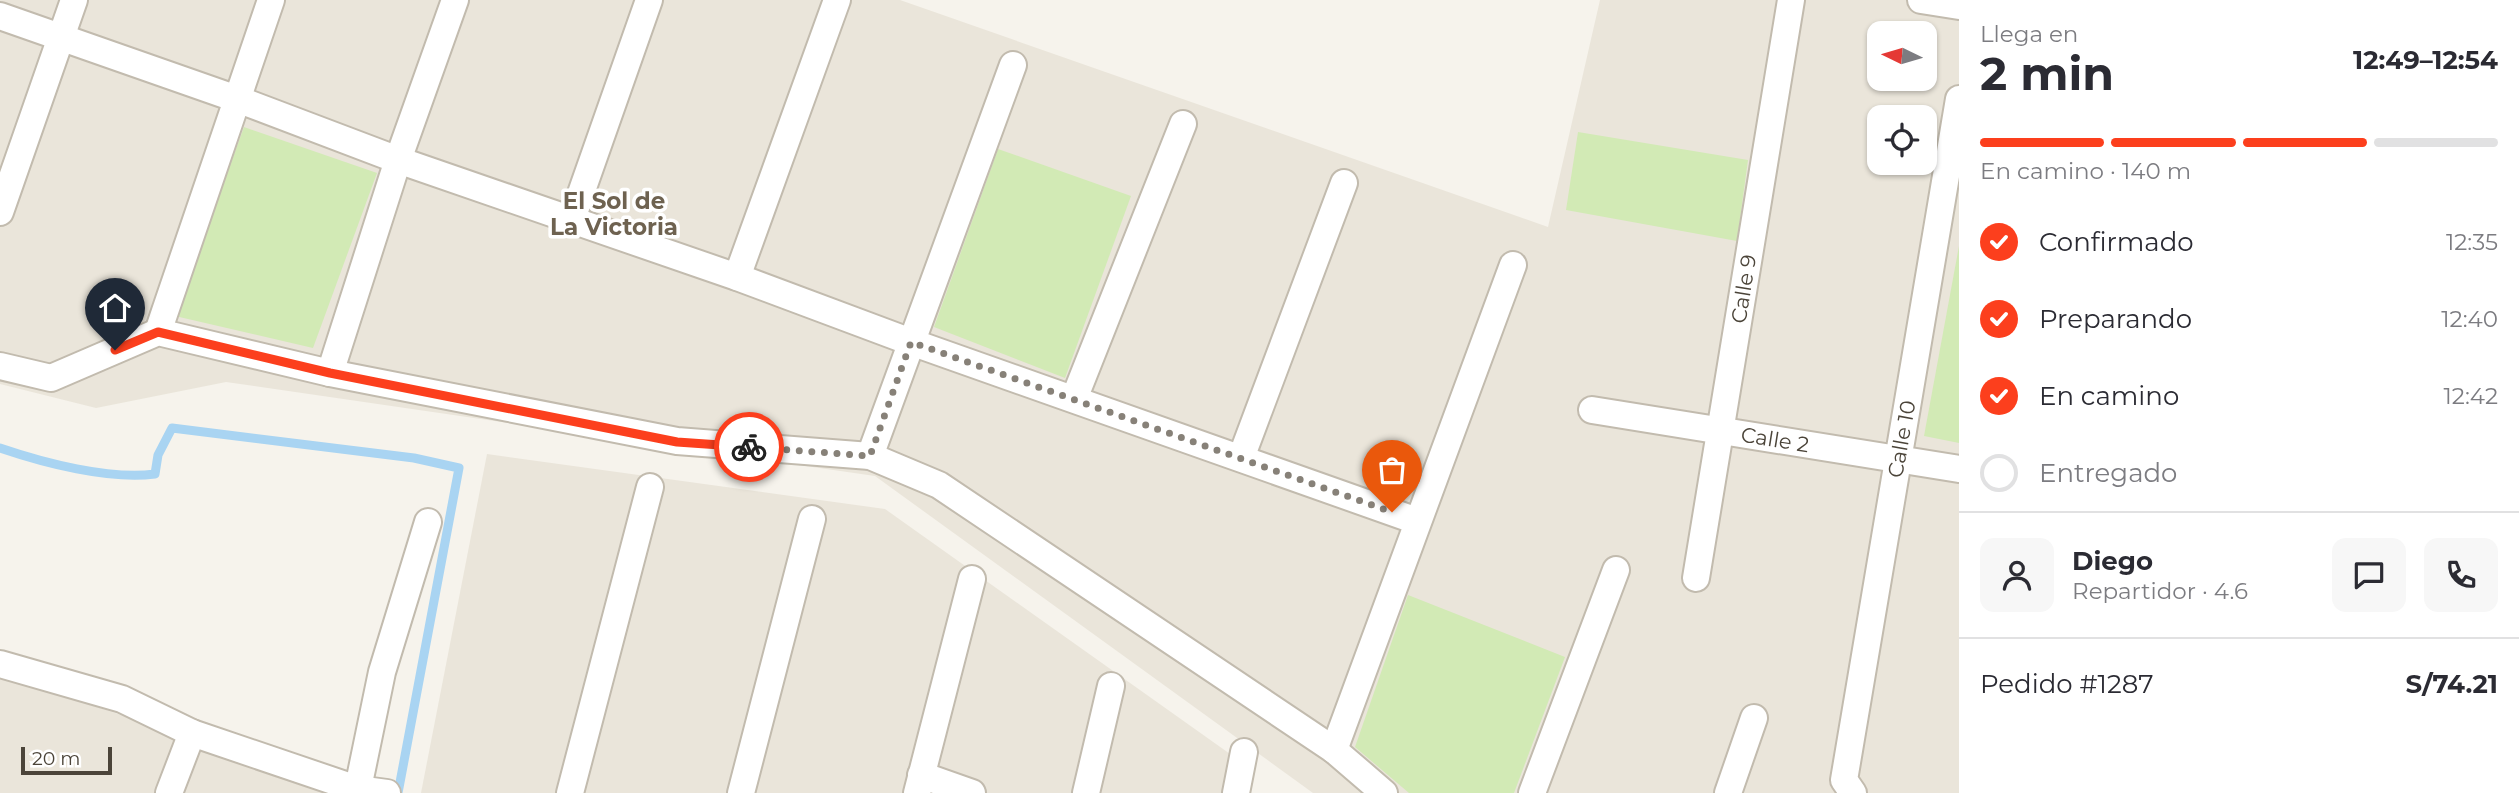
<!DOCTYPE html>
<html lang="es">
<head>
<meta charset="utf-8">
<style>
  body { margin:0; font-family:Montserrat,sans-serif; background:#f7f7f7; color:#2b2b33; height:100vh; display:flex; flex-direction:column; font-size:26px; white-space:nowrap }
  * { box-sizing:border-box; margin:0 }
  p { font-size:23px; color:#7c7c81 }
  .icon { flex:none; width:38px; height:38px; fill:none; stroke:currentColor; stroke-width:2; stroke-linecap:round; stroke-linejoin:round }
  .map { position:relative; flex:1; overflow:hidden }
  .panel { display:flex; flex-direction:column; background:#fff; width:560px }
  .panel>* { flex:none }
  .needle { width:46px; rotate:275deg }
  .controls { position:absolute; left:1867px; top:21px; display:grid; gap:14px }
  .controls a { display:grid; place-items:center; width:70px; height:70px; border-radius:14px; background:#fff; box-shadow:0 2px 5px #0004; font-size:35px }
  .scale { position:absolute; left:21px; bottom:18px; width:91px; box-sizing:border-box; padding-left:7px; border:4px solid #4b4439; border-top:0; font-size:19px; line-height:24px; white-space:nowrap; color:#4b4439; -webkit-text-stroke:5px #fff; paint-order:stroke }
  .pin { position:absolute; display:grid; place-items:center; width:60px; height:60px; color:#fff; margin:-72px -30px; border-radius:50% 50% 50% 0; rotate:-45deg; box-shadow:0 0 7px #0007 }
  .pin .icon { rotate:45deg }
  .courier { position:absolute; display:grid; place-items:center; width:70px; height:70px; margin:-35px; border:5px solid #fc3f1d; border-radius:50%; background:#fff; color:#222; box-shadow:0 2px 9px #0007 }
  .head em { font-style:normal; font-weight:700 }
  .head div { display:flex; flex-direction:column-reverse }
  .head { display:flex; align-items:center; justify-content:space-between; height:119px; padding:0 21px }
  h1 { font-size:46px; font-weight:700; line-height:52px }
  .bar { display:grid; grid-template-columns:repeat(4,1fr); gap:10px 7px; align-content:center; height:84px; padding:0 21px }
  .bar i { height:9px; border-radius:5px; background:#e1e1e2 }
  .bar .on { background:#fc3f1d }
  .bar p { grid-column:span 4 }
  .line { display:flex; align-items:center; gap:18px; padding:0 21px; border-top:2px solid #e1e1e2 }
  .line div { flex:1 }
  .round { display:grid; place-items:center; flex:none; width:74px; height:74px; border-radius:14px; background:#f7f7f7 }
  ol { padding:0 21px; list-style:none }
  li { display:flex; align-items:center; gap:21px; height:77px }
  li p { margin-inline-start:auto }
  li .icon { padding:7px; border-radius:50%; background:#fc3f1d; color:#fff; stroke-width:4 }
  li:last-child { color:#7c7c81 }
  li i { width:38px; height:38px; border:4px solid #e1e1e2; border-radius:50% }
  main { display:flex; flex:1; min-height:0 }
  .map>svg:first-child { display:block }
  .residential { fill:#eae5da; fill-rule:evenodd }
  .green { fill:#d2eab5 }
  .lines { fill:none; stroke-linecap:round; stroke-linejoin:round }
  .stream { stroke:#a9d4f2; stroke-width:9 }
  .street-casing { stroke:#c2bbae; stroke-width:30 }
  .street { stroke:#fff; stroke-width:26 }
  .done { stroke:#878178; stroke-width:7; stroke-dasharray:0 12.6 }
  .route { stroke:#fc3f1d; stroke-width:9 }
  .labels { text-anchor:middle; stroke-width:7; stroke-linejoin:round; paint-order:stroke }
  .street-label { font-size:21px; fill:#4b4439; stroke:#fff }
  .neighbourhood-label { font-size:23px; font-weight:bold; fill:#6e6250; stroke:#fff }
</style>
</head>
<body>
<main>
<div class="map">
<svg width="1959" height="793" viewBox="0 0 1959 793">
  <rect width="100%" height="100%" fill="#f6f3ec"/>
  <!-- residential -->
  <g class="residential">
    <path d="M0 0H900L1548 227 1600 0H1959V793H1313L875 476 226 382 96 408 0 384ZM1880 33H1925V79H1880ZM1880 117H1925V163H1880Z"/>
    <path d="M487 454 885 509 1247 766 1241 793H421Z"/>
    <path d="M0 675 357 793H0Z"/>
  </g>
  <!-- green -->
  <g class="green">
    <path d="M244 127 377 173 313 348 175 316Z"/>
    <path d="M1578 132 1748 160 1737 241 1566 210Z"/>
    <path d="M998 149 1131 196 1065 378 934 327Z"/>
    <path d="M1959 246V443L1924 436Z"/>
    <path d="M1408 595 1565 657 1514 793H1409L1355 747Z"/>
  </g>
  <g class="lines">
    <!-- stream -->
    <path class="stream" d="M0 448C44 463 109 480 155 474L158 455 172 428 414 458 459 468 398 793"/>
    <!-- street casing -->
    <g class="street-casing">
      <g id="street">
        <path d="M1921 0 1959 6"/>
        <path d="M0 16 237 99 398 160 737 277 911 342 1417 521"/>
        <path d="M0 212 74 0"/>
        <path d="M572 219 649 0"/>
        <path d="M737 277 837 0"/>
        <path d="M158 332 271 0"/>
        <path d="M0 366 51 378 158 332 330 373 677 441 870 456 939 485 1334 750 1384 793"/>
        <path d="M330 373 398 160 455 0"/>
        <path d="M1074 399 1183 124"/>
        <path d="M1592 410 1959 469"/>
        <path d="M870 456 1013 65"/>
        <path d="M1241 458 1344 183"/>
        <path d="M1696 578 1791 0"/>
        <path d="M0 664 122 699 192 733 357 789 387 793"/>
        <path d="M1334 750 1513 265"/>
        <path d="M921 775 972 793"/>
        <path d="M169 793 192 733"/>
        <path d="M357 793 382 672 428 522"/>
        <path d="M570 793 650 487"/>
        <path d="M741 793 812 519"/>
        <path d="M917 793 972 579"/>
        <path d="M1086 793 1111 686"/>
        <path d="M1236 793 1244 752"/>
        <path d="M1532 793 1616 570"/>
        <path d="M1728 793 1754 718"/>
        <path d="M1853 793 1844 780 1959 99"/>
      </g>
    </g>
    <!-- street -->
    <use href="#street" class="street"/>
  </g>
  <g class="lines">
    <!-- done -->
    <path class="done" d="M749 447 870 456 911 342 1392 512"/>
    <!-- route -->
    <path class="route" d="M115 350 158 332 330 373 677 442 749 447"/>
  </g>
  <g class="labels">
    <!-- street labels -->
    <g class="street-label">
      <text transform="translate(1744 289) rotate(-81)" y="7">Calle 9</text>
      <text transform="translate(1902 439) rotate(-80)" y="7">Calle 10</text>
      <text transform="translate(1775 440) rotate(9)" y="7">Calle 2</text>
    </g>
    <!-- neighbourhood labels -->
    <g class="neighbourhood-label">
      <text x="614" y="209">El Sol de<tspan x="614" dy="26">La Victoria</tspan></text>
    </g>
  </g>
</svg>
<div class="controls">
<a><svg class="needle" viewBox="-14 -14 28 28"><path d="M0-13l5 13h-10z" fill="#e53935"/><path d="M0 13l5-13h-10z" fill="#7c7c81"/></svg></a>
<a><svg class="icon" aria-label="locate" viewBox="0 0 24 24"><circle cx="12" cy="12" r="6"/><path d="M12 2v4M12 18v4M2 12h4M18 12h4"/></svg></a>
</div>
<div class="scale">20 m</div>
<div class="pin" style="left:1392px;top:512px;background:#ea580c"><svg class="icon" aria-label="bag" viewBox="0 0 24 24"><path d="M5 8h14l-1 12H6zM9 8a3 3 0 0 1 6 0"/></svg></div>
<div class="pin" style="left:115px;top:350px;background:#1f2937"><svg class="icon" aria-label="home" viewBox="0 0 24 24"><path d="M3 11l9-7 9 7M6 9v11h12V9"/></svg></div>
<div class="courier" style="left:749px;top:447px"><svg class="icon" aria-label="bike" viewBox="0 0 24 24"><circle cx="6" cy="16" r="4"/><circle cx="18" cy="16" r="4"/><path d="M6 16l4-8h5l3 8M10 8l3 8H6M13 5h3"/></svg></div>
</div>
<section class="panel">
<div class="head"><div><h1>2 min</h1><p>Llega en</p></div><em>12:49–12:54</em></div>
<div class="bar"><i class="on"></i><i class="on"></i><i class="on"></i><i></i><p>En camino · 140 m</p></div>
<ol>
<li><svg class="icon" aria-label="check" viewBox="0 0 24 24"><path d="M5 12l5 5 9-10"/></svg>Confirmado<p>12:35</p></li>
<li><svg class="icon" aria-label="check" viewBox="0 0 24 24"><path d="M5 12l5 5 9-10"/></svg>Preparando<p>12:40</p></li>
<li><svg class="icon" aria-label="check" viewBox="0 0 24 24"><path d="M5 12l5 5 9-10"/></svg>En camino<p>12:42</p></li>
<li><i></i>Entregado</li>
</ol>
<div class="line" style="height:126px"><a class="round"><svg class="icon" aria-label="person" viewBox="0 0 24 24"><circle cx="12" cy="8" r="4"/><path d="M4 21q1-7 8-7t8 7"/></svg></a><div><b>Diego</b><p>Repartidor · 4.6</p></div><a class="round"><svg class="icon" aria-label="chat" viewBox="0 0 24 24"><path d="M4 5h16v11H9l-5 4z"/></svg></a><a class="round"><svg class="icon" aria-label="phone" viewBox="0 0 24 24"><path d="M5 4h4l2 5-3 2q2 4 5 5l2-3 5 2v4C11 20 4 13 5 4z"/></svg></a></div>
<div class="line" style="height:91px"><div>Pedido #1287</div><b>S/74.21</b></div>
</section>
</main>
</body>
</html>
